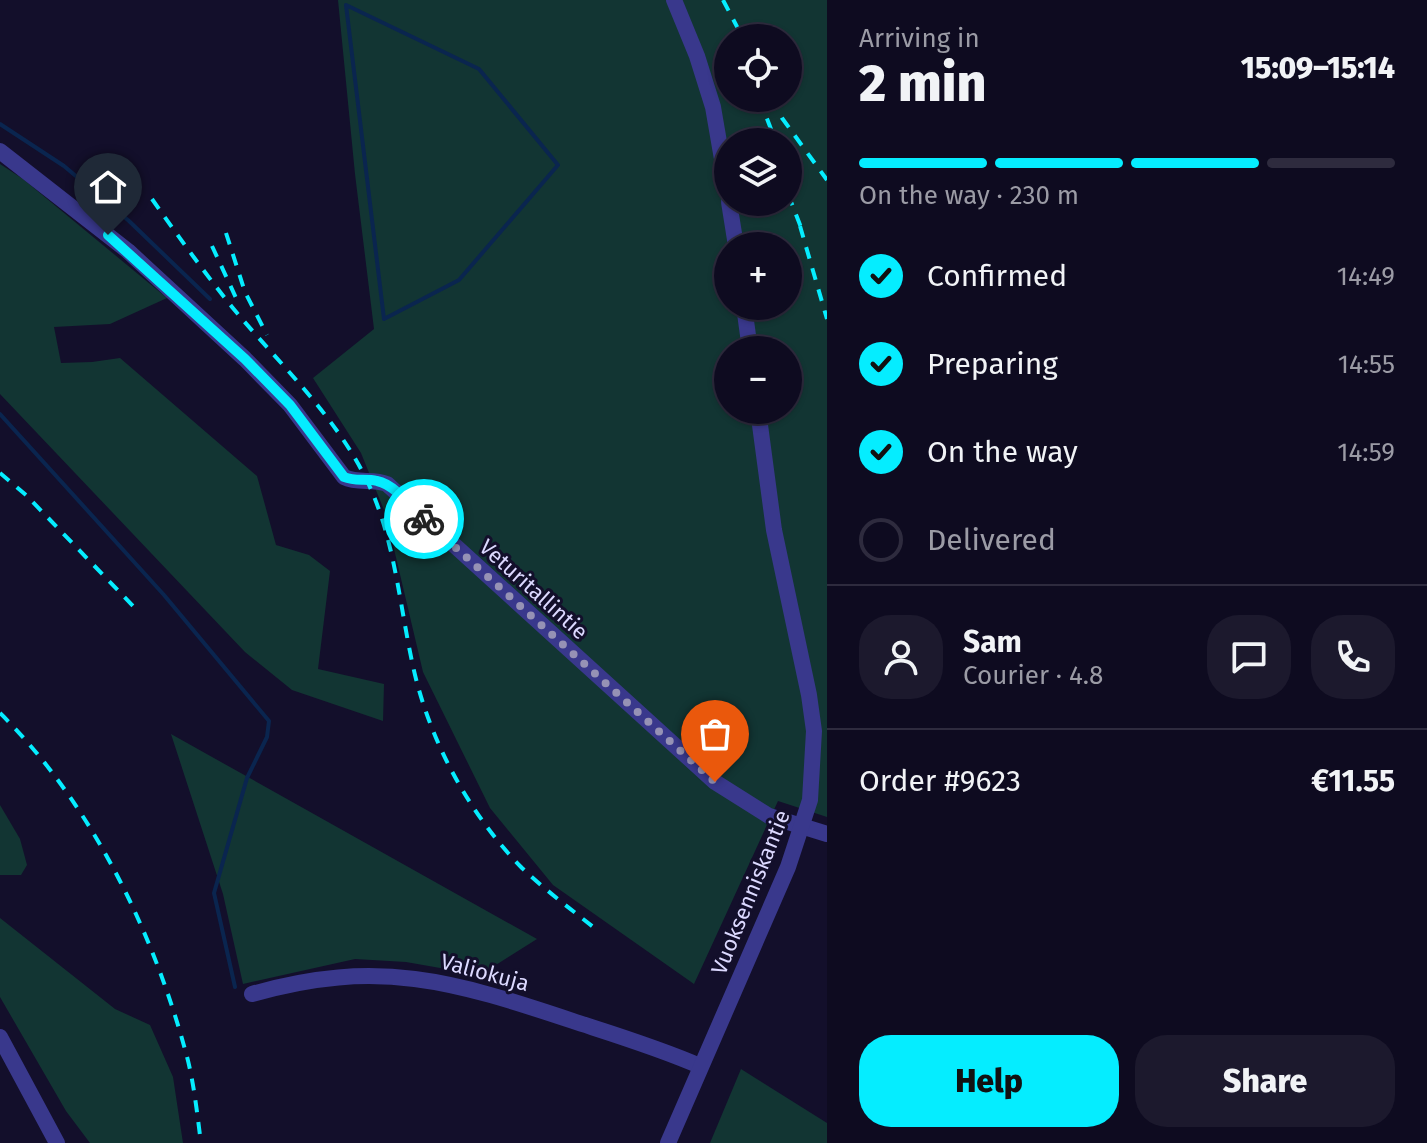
<!DOCTYPE html>
<html lang="en">
<head>
<meta charset="utf-8">
<style>
  body { margin:0; font-family:"Fira Sans",sans-serif; background:#1c192d; color:#f1f3f6; height:100vh; display:flex; flex-direction:column; font-size:30px; white-space:nowrap }
  * { box-sizing:border-box; margin:0 }
  p { font-size:26px; color:#9b9ba5 }
  .icon { flex:none; width:44px; height:44px; fill:none; stroke:currentColor; stroke-width:2; stroke-linecap:round; stroke-linejoin:round }
  .map { position:relative; flex:1; overflow:hidden }
  .details { display:flex; flex-direction:column; background:#0e0b20; width:600px }
  .details>* { flex:none }
  .fabs { position:absolute; left:714px; top:24px; display:grid; gap:16px }
  .fabs a { display:grid; place-items:center; width:88px; height:88px; border-radius:50%; background:#0e0b20; box-shadow:0 2px 6px #0004,0 0 0 2px #2e2b3e; font-size:40px }
  .pin { position:absolute; display:grid; place-items:center; width:68px; height:68px; color:#fff; margin:-82px -34px; border-radius:50% 50% 50% 0; rotate:-45deg; box-shadow:0 0 8px #0007 }
  .pin .icon { rotate:45deg }
  .courier { position:absolute; display:grid; place-items:center; width:80px; height:80px; margin:-40px; border:6px solid #05edff; border-radius:50%; background:#fff; color:#222; box-shadow:0 2px 10px #0007 }
  .head em { font-style:normal; font-weight:800 }
  .head div { display:flex; flex-direction:column-reverse }
  .head { display:flex; align-items:center; justify-content:space-between; height:136px; padding:0 32px }
  h1 { font-size:52px; font-weight:800; line-height:60px }
  .bar { display:grid; grid-template-columns:repeat(4,1fr); gap:12px 8px; align-content:center; height:96px; padding:0 32px }
  .bar i { height:10px; border-radius:6px; background:#2e2b3e }
  .bar .current { background:#05edff }
  .bar p { grid-column:span 4 }
  .line { display:flex; align-items:center; gap:20px; padding:0 32px; border-top:2px solid #2e2b3e }
  .line div { flex:1 }
  .round { display:grid; place-items:center; flex:none; width:84px; height:84px; border-radius:32px; background:#1c192d }
  ol { padding:0 32px; list-style:none }
  li { display:flex; align-items:center; gap:24px; height:88px }
  li p { margin-inline-start:auto }
  li .icon { padding:8px; border-radius:50%; background:#05edff; color:#111; stroke-width:4 }
  li:last-child { color:#9b9ba5 }
  li i { width:44px; height:44px; border:4px solid #2e2b3e; border-radius:50% }
  .action { display:flex; gap:16px; margin-top:auto; padding:16px 32px }
  .action a { flex:1; height:92px; border-radius:32px; background:#05edff; color:#111; font-size:32px; font-weight:800; line-height:92px; text-align:center }
  .action a+a { background:#1c192d; color:#f1f3f6 }
  main { display:flex; flex:1; min-height:0 }
  .map>svg:first-child { display:block }
  .green { fill:#123533; fill-rule:evenodd }
  .lines { fill:none; stroke-linecap:round; stroke-linejoin:round }
  .stream { stroke:#0a254f; stroke-width:4 }
  .minor { stroke:#39388c; stroke-width:16 }
  .rail { stroke:#05edff; stroke-width:4; stroke-dasharray:12 10; stroke-linecap:butt }
  .done { stroke:#9692b5; stroke-width:8; stroke-dasharray:0 14.4 }
  .route { stroke:#05edff; stroke-width:10 }
  .labels { text-anchor:middle; stroke-width:6; stroke-linejoin:round; paint-order:stroke }
  .street-label { font-size:22px; fill:#dcd9ff; stroke:#130f2b }
</style>
</head>
<body>
<main>
<div class="map">
<svg width="827" height="1143" viewBox="0 0 827 1143">
  <rect width="100%" height="100%" fill="#130f2b"/>
  <!-- green -->
  <g class="green">
    <path d="M338 0H827V817L778 801 694 984 553 885 490 808 423 672 386 515 361 453 313 378 374 329 355 174ZM728 38H788V98H728ZM728 142H788V202H728ZM728 246H788V306H728ZM728 350H788V410H728Z"/>
    <path d="M0 164 23 179 167 298 110 324 54 327 61 363 92 362 120 358 257 476 276 545 309 555 330 571 318 669 384 684 383 721 292 690 245 652 0 394Z"/>
    <path d="M171 734 537 939 480 975 406 962 355 959 243 984 223 894Z"/>
    <path d="M0 805 20 839 27 865 21 875H0Z"/>
    <path d="M0 918 115 1009 150 1025 173 1077 183 1143H90L66 1111 0 997Z"/>
    <path d="M741 1069 827 1123V1143H710Z"/>
  </g>
  <g class="lines">
    <!-- stream -->
    <g class="stream">
      <path d="M346 5 479 69 558 165 459 280 384 319Z"/>
      <path d="M0 124 64 166 129 221 210 299"/>
      <path d="M0 414 164 595 269 721 267 737 247 778 214 893 235 987"/>
    </g>
    <!-- minor -->
    <g class="minor">
      <path d="M674 0 697 56 713 107 728 194"/>
      <path d="M0 151 128 251 245 359 290 405 344 477C358 484 373 478 387 484L715 782 769 816 827 834"/>
      <path d="M729 202 736 246"/>
      <path d="M744 306 750 350"/>
      <path d="M252 994C378 958 453 981 573 1021 616 1035 659 1048 700 1066"/>
      <path d="M0 1037 57 1143"/>
      <path d="M668 1143 788 867 810 800 814 731 809 695 774 530 758 410"/>
    </g>
    <!-- rail -->
    <g class="rail">
      <path d="M723 0 743 38"/>
      <path d="M759 98 776 142"/>
      <path d="M772 98 782 118 827 180"/>
      <path d="M788 194 804 235"/>
      <path d="M152 199C178 236 204 272 232 307 279 364 337 416 369 485 397 546 400 614 416 679 434 749 472 817 522 868 545 890 572 910 597 930"/>
      <path d="M800 226 827 319"/>
      <path d="M226 233 245 292 267 335"/>
      <path d="M212 246 237 300"/>
      <path d="M0 473 26 495 134 607"/>
      <path d="M0 713C91 803 153 931 186 1053 194 1082 197 1113 201 1143"/>
    </g>
  </g>
  <g class="lines">
    <!-- done -->
    <path class="done" d="M424 519 715 782"/>
    <!-- route -->
    <path class="route" d="M108 235 245 359 290 405 344 477C356 482 365 478 377 481 394 484 412 507 424 519"/>
  </g>
  <g class="labels">
    <!-- street labels -->
    <g class="street-label">
      <text transform="translate(534 589) rotate(42)" y="8">Veturitallintie</text>
      <text transform="translate(750 892) rotate(-68)" y="8">Vuoksenniskantie</text>
      <text transform="translate(485 972) rotate(15)" y="8">Valiokuja</text>
    </g>
  </g>
</svg>
<div class="fabs">
<a><svg class="icon" aria-label="locate" viewBox="0 0 24 24"><circle cx="12" cy="12" r="6"/><path d="M12 2v4M12 18v4M2 12h4M18 12h4"/></svg></a>
<a><svg class="icon" aria-label="layers" viewBox="0 0 24 24"><path d="M12 4l9 5-9 5-9-5zM3 14l9 5 9-5"/></svg></a>
<a>+</a>
<a>−</a>
</div>
<div class="pin" style="left:715px;top:782px;background:#ea580c"><svg class="icon" aria-label="bag" viewBox="0 0 24 24"><path d="M5 8h14l-1 12H6zM9 8a3 3 0 0 1 6 0"/></svg></div>
<div class="pin" style="left:108px;top:235px;background:#1f2937"><svg class="icon" aria-label="home" viewBox="0 0 24 24"><path d="M3 11l9-7 9 7M6 9v11h12V9"/></svg></div>
<div class="courier" style="left:424px;top:519px"><svg class="icon" aria-label="bike" viewBox="0 0 24 24"><circle cx="6" cy="16" r="4"/><circle cx="18" cy="16" r="4"/><path d="M6 16l4-8h5l3 8M10 8l3 8H6M13 5h3"/></svg></div>
</div>
<section class="details">
<div class="head"><div><h1>2 min</h1><p>Arriving in</p></div><em>15:09–15:14</em></div>
<div class="bar"><i class="current"></i><i class="current"></i><i class="current"></i><i></i><p>On the way · 230 m</p></div>
<ol>
<li><svg class="icon" aria-label="check" viewBox="0 0 24 24"><path d="M5 12l5 5 9-10"/></svg>Confirmed<p>14:49</p></li>
<li><svg class="icon" aria-label="check" viewBox="0 0 24 24"><path d="M5 12l5 5 9-10"/></svg>Preparing<p>14:55</p></li>
<li><svg class="icon" aria-label="check" viewBox="0 0 24 24"><path d="M5 12l5 5 9-10"/></svg>On the way<p>14:59</p></li>
<li><i></i>Delivered</li>
</ol>
<div class="line" style="height:144px"><a class="round"><svg class="icon" aria-label="person" viewBox="0 0 24 24"><circle cx="12" cy="8" r="4"/><path d="M4 21q1-7 8-7t8 7"/></svg></a><div><b>Sam</b><p>Courier · 4.8</p></div><a class="round"><svg class="icon" aria-label="chat" viewBox="0 0 24 24"><path d="M4 5h16v11H9l-5 4z"/></svg></a><a class="round"><svg class="icon" aria-label="phone" viewBox="0 0 24 24"><path d="M5 4h4l2 5-3 2q2 4 5 5l2-3 5 2v4C11 20 4 13 5 4z"/></svg></a></div>
<div class="line" style="height:104px"><div>Order #9623</div><b>€11.55</b></div>
<div class="action"><a>Help</a><a>Share</a></div>
</section>
</main>
</body>
</html>
